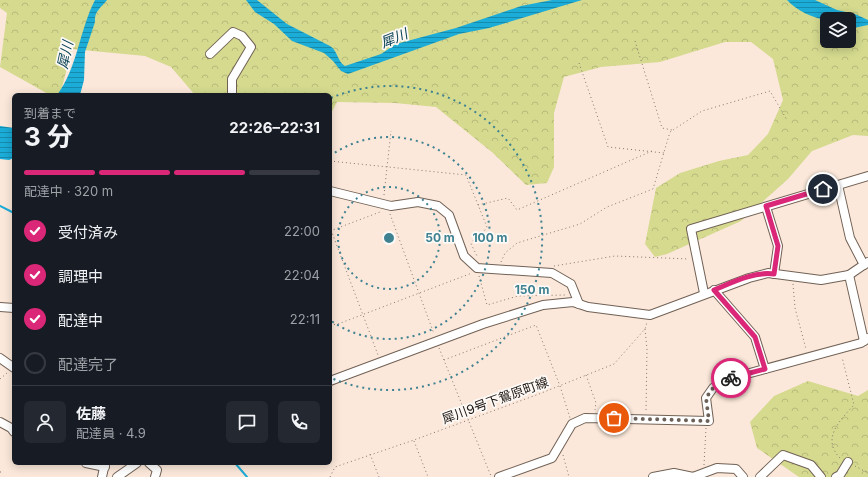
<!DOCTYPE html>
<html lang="ja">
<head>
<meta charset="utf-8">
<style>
  body { margin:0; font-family:Inter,"Noto Sans JP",sans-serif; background:#242831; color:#f1f3f6; height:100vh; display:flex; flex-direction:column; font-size:15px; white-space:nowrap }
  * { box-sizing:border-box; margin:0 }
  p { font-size:13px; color:#9ea1a6 }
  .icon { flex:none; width:22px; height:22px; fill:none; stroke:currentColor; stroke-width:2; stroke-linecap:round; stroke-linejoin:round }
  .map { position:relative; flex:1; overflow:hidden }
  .side { position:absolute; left:12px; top:93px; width:320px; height:372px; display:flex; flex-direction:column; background:#171b24; border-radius:6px; box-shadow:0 2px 10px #0003 }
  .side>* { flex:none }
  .buttons { position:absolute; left:820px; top:12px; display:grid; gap:8px }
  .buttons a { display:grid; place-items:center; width:36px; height:36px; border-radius:6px; background:#171b24; box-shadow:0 2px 10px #0003; font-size:20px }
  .pin { position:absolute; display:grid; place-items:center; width:34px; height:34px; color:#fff; margin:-17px; border:2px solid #fff; border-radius:50%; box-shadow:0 1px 4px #0007 }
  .courier { position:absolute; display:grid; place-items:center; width:40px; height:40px; margin:-20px; border:3px solid #db2777; border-radius:50%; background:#fff; color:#222; box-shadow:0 1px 5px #0007 }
  .summary em { font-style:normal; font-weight:700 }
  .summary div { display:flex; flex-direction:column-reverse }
  .summary { display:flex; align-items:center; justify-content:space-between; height:68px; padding:0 12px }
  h1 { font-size:26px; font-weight:700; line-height:30px }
  .bar { display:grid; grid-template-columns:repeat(4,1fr); gap:6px 4px; align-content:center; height:48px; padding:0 12px }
  .bar i { height:5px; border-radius:3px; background:#363941 }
  .bar .on { background:#db2777 }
  .bar p { grid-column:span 4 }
  .line { display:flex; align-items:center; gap:10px; padding:0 12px; border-top:1px solid #363941 }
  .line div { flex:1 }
  .round { display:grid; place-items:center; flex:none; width:42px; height:42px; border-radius:6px; background:#242831 }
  ol { padding:0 12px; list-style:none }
  li { display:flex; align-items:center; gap:12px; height:44px }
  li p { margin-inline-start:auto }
  li .icon { padding:4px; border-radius:50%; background:#db2777; color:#fff; stroke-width:4 }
  li:last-child { color:#9ea1a6 }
  li i { width:22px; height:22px; border:2px solid #363941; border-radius:50% }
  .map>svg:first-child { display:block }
  .forest { fill:url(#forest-crowns); fill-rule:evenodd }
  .water { fill:url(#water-rules) }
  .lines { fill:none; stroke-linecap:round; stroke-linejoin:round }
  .stream { stroke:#1bacd8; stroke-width:2 }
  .minor-casing { stroke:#716155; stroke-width:10 }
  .path { stroke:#84776e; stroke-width:1; stroke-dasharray:1 3; stroke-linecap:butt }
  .minor { stroke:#fff; stroke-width:8 }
  .done { stroke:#6c6159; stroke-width:4; stroke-dasharray:0 7.2 }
  .route { stroke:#db2777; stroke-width:5 }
  .ring { fill:none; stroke:#3e8291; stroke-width:2; stroke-dasharray:2 4 }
  .labels { text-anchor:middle; stroke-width:3.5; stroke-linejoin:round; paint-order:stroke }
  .street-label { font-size:13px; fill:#1f1813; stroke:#fdf9f6 }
  .water-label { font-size:14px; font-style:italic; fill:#094255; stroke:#fdf9f6 }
  .centre { fill:#3e8291; stroke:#fdf9f6; stroke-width:2 }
  .ring-label { font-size:12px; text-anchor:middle; font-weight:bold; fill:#3e8291; stroke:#fdf9f6; stroke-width:3.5; stroke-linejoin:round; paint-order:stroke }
</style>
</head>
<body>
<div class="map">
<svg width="868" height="477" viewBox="0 0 868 477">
  <defs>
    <pattern id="forest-crowns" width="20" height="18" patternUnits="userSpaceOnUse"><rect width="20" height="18" fill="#d5da8f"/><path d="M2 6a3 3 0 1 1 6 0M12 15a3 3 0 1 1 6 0" fill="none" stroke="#b6ba7a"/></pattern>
    <pattern id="water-rules" width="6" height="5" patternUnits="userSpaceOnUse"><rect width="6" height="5" fill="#1bacd8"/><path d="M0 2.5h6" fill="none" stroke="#178bae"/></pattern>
  </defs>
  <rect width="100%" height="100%" fill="#fbe8da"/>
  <!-- forest -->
  <g class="forest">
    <path d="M0 0H868V136L853 135 812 151 788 179 741 221 667 254 655 257 645 244 656 188 680 173 719 161 748 155 768 134 783 100 773 59 751 42H725L660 62 601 67 564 77 554 113V167L547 183 526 185 493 153 436 107 395 103 337 102 330 115V95H195L171 67 145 56 72 49 60 95H50L0 67 7 13 0 8ZM827 19H849V41H827Z"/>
    <path d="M808 381 858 396 868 390V477H799L757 448 750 422 774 396Z"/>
  </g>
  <!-- water -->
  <g class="water">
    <path d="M95 0H107C101 8 94 11 95 22L85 52 84 80 80 95H57C78 67 79 31 95 0Z"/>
    <path d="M246 0H257L287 24 330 46C338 51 337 61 345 66L381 54 396 44 456 28 521 6 552 0H582L489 28 459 34 348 74 341 71 333 61 324 53 292 41 274 24 255 12Z"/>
    <path d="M787 0H815L837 10 855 14 868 20V25L849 29V19H827V20C814 19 796 10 787 0Z"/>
    <path d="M0 126 14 128V158L9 160 0 159Z"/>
  </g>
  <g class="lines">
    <!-- stream -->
    <g class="stream">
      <path d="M0 206 14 213"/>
      <path d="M235 463 247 477"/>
    </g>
    <!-- minor casing -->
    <g class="minor-casing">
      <g id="minor">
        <path d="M210 54 233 32 242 36 251 47 232 79V95"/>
        <path d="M838 185 850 238 864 265"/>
        <path d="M330 191 391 206 418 202 438 206 449 215 464 256 477 268 552 273 571 284 579 304"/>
        <path d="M766 207 778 246 774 274"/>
        <path d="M849 275 864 341"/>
        <path d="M714 290 755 337 765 369"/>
        <path d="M704 293 691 229 868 176"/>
        <path d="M0 307 14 308"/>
        <path d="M0 358 14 368"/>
        <path d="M330 381 483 324 543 305 573 302 588 307 650 315 749 278 768 273 821 280 849 275 868 262"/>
        <path d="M0 422 11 428 14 432"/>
        <path d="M86 463 105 467"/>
        <path d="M149 463 157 470 155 477"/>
        <path d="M102 477 105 463"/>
        <path d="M117 477 137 463"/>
        <path d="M499 477 552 458 572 424 585 418 709 421 706 398 713 388 728 379 861 343 868 338"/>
        <path d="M653 477 674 473 693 477 717 468 736 469 743 477"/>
        <path d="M760 477 783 455 811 465 821 477"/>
        <path d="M836 477 840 475 848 462"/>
      </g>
    </g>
    <!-- path -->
    <g class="path">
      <path d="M635 41 662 128 672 130"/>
      <path d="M579 63 608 147 664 153"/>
      <path d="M330 161 466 175 487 227C482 235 475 236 471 244L478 258"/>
      <path d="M384 195 391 131"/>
      <path d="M478 205 508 198 517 210 652 151"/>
      <path d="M390 214 434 334"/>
      <path d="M331 230 378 355"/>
      <path d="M330 231 380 212"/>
      <path d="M501 262 505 253 517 243 580 224 607 207 653 189 670 132 702 111 770 91 787 120"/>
      <path d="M554 266 615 256 689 259"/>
      <path d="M479 276 487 305 518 296 565 295"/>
      <path d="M793 284 795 308 806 349"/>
      <path d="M330 325 338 324 472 273"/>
      <path d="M645 329 647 349 646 411"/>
      <path d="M439 348 491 476"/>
      <path d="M444 360 536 325 560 386 570 418"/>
      <path d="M586 375 596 403 595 410"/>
      <path d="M0 379 7 373"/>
      <path d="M414 441 428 477"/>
      <path d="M370 454 379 477"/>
      <path d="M563 455 569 477"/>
      <path d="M840 458C821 439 840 420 854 405L842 357"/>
      <path d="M704 465 706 428"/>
      <path d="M855 466 868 473"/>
      <path d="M0 472H2"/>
      <path d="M330 477 335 467 414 440 539 394 614 364 645 329 647 322"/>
    </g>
    <!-- minor -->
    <use href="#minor" class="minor"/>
  </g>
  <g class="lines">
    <!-- done -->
    <path class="done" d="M614 418 709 421 706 398 713 388 731 378"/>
    <!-- route -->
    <path class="route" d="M731 378 765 369 755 337 714 290C731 283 755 271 774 274L778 246 766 206 823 189"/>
  </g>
  <!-- distance rings -->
  <g class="ring">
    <circle cx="389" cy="238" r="51"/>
    <path d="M330 156A101 101 0 1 1 330 320"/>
    <path d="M331 98A152 152 0 1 1 331 378"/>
  </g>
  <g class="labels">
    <!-- street labels -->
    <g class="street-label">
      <text transform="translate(495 400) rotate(-20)" y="5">犀川9号下鴛原町線</text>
    </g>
    <!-- water labels -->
    <g class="water-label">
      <text transform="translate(394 38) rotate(-22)" y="5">犀川</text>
      <text transform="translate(65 55) rotate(-78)" y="5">犀川</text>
    </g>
  </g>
  <circle cx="389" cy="238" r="6" class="centre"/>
  <g class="ring-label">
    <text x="440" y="242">50 m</text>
    <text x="490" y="242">100 m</text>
    <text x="532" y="294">150 m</text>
  </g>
</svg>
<div class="buttons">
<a><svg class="icon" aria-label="layers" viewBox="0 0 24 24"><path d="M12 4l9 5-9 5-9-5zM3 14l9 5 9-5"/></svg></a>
</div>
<div class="pin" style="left:614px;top:418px;background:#ea580c"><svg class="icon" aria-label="bag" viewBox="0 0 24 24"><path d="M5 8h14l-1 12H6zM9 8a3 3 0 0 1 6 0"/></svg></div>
<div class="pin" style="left:823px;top:189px;background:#1f2937"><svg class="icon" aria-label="home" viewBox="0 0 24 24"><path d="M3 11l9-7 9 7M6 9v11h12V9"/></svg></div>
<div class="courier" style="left:731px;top:378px"><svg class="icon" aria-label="bike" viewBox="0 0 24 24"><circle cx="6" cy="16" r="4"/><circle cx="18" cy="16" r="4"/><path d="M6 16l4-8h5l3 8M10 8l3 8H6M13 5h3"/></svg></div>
<section class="side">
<div class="summary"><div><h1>3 分</h1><p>到着まで</p></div><em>22:26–22:31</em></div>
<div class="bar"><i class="on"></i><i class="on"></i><i class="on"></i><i></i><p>配達中 · 320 m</p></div>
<ol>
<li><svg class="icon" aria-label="check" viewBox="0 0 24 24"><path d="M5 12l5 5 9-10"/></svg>受付済み<p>22:00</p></li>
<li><svg class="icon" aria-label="check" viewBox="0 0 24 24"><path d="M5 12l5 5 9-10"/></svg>調理中<p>22:04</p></li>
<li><svg class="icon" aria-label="check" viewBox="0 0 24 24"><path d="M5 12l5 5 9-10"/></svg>配達中<p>22:11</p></li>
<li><i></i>配達完了</li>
</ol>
<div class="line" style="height:72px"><a class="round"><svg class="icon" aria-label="person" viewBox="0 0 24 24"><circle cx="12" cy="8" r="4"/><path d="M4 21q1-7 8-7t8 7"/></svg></a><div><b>佐藤</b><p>配達員 · 4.9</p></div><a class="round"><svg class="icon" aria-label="chat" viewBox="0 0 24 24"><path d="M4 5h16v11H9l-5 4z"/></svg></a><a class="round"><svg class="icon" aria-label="phone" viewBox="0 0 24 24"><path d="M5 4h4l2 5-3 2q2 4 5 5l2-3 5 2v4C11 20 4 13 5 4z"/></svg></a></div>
</section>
</div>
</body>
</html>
